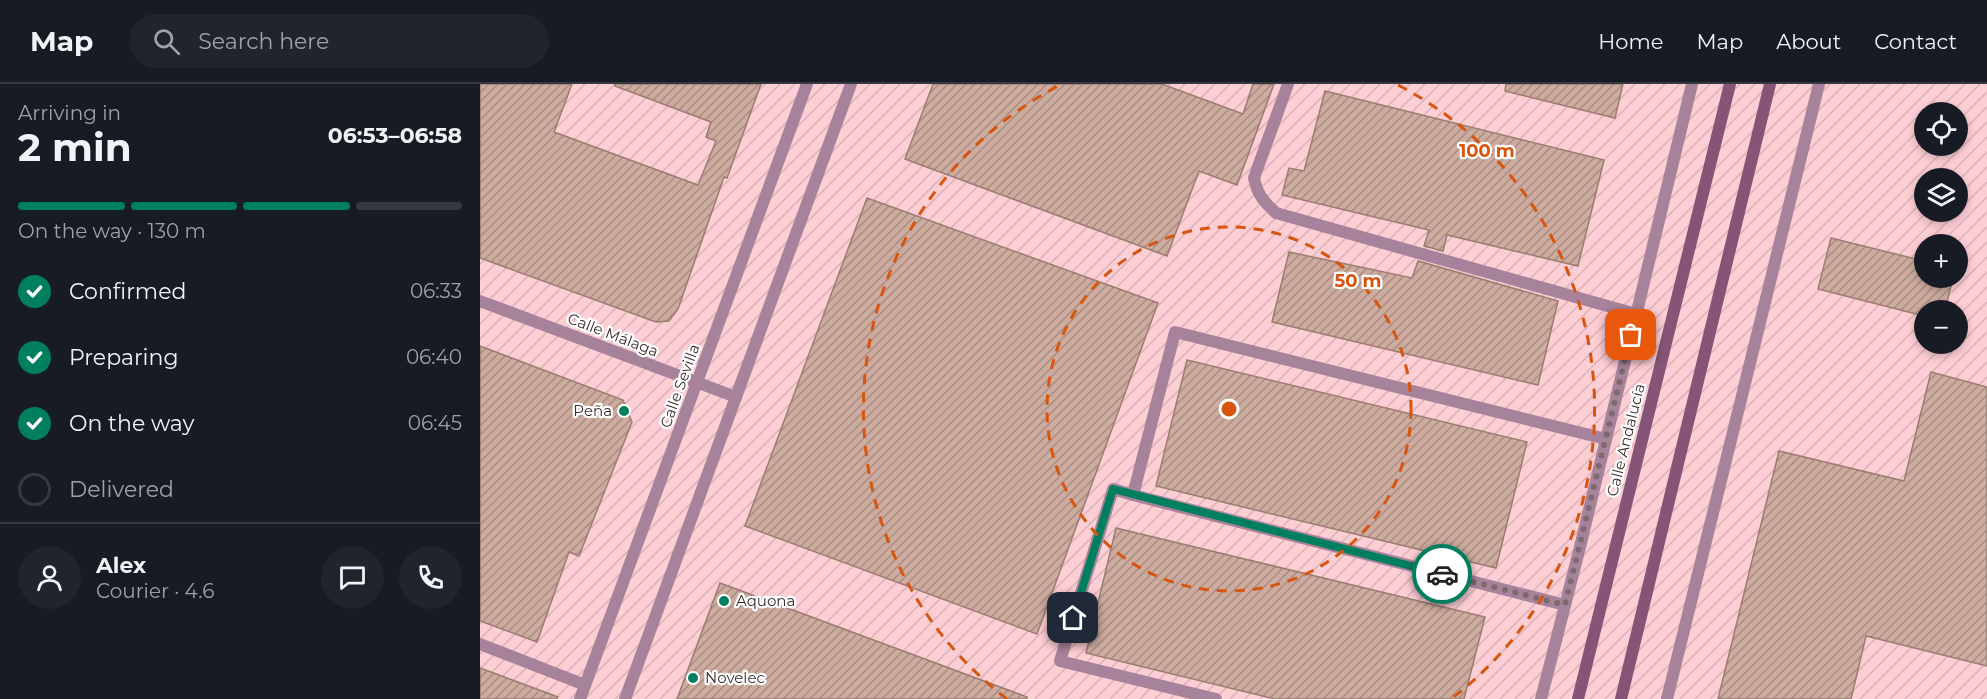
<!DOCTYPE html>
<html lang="en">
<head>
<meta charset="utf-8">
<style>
  body { margin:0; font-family:Montserrat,sans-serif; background:#20242c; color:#f1f3f6; height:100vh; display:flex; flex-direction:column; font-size:22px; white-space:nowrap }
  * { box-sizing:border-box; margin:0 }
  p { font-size:20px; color:#9ea1a6 }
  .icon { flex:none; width:33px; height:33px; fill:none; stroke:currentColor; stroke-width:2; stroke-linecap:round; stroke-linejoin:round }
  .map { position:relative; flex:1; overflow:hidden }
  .sheet { display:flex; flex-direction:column; background:#171b24; width:480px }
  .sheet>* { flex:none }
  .fabs { position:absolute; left:1434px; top:18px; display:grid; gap:12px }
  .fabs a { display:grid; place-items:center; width:54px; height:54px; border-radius:50%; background:#171b24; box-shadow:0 3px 9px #0003; font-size:30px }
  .pin { position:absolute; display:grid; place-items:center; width:51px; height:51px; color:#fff; margin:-26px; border-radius:12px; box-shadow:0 3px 9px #0006 }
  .courier { position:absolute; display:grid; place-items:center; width:60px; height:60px; margin:-30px; border:4px solid #007f5f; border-radius:50%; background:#fff; color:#222; box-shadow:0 2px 8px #0007 }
  .summary em { font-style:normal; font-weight:700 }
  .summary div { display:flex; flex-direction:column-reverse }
  .summary { display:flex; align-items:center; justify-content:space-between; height:102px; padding:0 18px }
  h1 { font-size:39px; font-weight:700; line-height:45px }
  .bar { display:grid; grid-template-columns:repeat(4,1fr); gap:9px 6px; align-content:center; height:72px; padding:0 18px }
  .bar i { height:8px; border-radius:4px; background:#363941 }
  .bar .current { background:#007f5f }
  .bar p { grid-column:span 4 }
  .line { display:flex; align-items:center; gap:15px; padding:0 18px; border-top:2px solid #363941 }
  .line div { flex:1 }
  .round { display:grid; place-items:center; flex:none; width:63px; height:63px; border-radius:32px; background:#20242c }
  ol { padding:0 18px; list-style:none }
  li { display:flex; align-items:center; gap:18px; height:66px }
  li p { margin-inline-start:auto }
  li .icon { padding:6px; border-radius:50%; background:#007f5f; color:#fff; stroke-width:4 }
  li:last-child { color:#9ea1a6 }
  li i { width:33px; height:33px; border:3px solid #363941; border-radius:50% }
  header { display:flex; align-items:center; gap:36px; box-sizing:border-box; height:84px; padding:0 30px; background:#171b24; border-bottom:2px solid #363941 }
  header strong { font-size:28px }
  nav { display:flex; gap:33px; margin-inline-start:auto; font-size:21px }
  .search { width:420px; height:54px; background:#20242c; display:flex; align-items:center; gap:15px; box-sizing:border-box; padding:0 21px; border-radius:33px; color:#9ea1a6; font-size:22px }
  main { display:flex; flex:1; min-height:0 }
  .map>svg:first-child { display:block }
  .industrial { fill:url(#industrial-furrows); fill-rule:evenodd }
  .building { fill:url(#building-hatch); stroke:#9b7c71; stroke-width:1.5 }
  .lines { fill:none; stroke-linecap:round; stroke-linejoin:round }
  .lane { stroke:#a6839a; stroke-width:12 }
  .street { stroke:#a6839a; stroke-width:12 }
  .secondary { stroke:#855476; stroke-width:12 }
  .done { stroke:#7e6a6c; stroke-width:6; stroke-dasharray:0 10.8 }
  .route { stroke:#007f5f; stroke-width:8 }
  .ring { fill:none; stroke:#d7550f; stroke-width:3; stroke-dasharray:10 8 }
  .poi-dot { fill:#007f5f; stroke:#fff; stroke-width:2 }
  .labels { text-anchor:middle; stroke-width:4.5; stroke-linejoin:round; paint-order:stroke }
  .street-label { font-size:15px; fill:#3b2d2e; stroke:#fff }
  .poi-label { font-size:15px; fill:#3b2d2e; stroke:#fff; text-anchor:start }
  .centre { fill:#d7550f; stroke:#fff; stroke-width:3 }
  .ring-label { font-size:18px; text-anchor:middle; font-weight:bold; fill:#d7550f; stroke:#fff; stroke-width:4.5; stroke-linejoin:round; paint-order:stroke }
</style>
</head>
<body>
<header>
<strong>Map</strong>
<div class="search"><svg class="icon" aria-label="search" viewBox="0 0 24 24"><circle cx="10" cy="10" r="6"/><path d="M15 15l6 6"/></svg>Search here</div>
<nav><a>Home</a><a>Map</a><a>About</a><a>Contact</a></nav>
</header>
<main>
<section class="sheet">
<div class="summary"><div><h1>2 min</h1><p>Arriving in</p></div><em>06:53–06:58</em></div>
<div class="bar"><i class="current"></i><i class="current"></i><i class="current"></i><i></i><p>On the way · 130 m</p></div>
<ol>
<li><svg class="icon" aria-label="check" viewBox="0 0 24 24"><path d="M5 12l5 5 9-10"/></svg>Confirmed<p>06:33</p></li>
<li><svg class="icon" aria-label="check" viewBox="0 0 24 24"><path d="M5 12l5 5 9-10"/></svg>Preparing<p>06:40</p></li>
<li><svg class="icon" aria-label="check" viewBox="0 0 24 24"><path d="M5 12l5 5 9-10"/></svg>On the way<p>06:45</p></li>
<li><i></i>Delivered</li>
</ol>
<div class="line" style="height:108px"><a class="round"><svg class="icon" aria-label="person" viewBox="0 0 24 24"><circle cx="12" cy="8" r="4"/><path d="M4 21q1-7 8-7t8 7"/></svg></a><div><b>Alex</b><p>Courier · 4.6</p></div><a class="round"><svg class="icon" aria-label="chat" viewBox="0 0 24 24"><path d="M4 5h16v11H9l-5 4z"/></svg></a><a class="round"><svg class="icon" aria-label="phone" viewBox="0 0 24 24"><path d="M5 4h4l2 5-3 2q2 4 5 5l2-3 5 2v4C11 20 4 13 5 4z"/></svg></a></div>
</section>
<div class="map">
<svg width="1507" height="615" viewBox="0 0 1507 615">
  <defs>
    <pattern id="industrial-furrows" width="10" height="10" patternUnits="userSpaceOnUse" patternTransform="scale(1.5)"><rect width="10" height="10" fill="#fdced4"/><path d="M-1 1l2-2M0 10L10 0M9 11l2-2" fill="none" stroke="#dab1b6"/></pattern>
    <pattern id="building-hatch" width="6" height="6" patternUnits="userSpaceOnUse" patternTransform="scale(1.5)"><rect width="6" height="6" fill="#cdac9f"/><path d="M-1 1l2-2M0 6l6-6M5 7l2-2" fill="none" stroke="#a88c82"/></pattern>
  </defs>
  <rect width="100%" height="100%" fill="#fbdce0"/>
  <!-- industrial -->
  <path class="industrial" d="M0 0H1507V615H0ZM1444 28H1478V62H1444ZM1444 94H1478V128H1444ZM1444 160H1478V194H1444ZM1444 226H1478V260H1444Z"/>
  <!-- building -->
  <g class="building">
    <path d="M0 0H92L74 48 218 101 236 57 226 53 231 38 135 2V0H281L247 94 244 93 198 225 189 237 176 238 0 174Z"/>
    <path d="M453 0H682L763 30 773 0H794L757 101 719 87 687 172 425 75Z"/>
    <path d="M1026 0H1143L1135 34 1025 7Z"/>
    <path d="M845 7 1124 76 1098 182 967 151 963 167 944 162 949 146 802 111 809 84 824 87Z"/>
    <path d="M387 114 678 219 557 550 265 442Z"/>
    <path d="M1351 154 1444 177V194H1473L1465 226H1444V232L1338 205Z"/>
    <path d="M809 168 932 194 938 177 1078 217 1058 301 792 238Z"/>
    <path d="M0 262 143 316 152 338 99 472 89 468 57 558 0 537Z"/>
    <path d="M707 276 1047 358 1016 484 676 402Z"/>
    <path d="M1451 288 1507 303V582L1386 552 1371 615H1238L1299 367 1424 397Z"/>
    <path d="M636 444 1005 533 984 615H795L606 569Z"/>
    <path d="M240 499 547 613V615H197Z"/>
    <path d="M0 584 78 613 77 615H0Z"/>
  </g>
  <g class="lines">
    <!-- lane -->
    <g class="lane">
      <path d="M808 0 774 94C777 110 784 118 796 129L1156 230"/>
      <path d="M653 411 633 405 580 577 736 615"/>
      <path d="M1085 521 653 411 695 248 1126 355"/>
      <path d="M0 560 105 601"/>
      <path d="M1061 615 1100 463 1212 0"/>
      <path d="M1187 615 1339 0"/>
    </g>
    <!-- street -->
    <g class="street">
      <path d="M0 217 256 313"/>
      <path d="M100 615 327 0"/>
      <path d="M145 615 371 0"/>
    </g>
    <!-- secondary -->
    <g class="secondary">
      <path d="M1098 615 1250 0"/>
      <path d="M1141 615 1290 0"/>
    </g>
  </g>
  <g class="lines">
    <!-- done -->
    <path class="done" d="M962 490 1085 521 1151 251"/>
    <!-- route -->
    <path class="route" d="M593 534 633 405 962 490"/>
  </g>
  <!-- distance rings -->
  <g class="ring">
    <circle cx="749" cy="325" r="182"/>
    <path d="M527 615A365 365 0 0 1 580 1M918 1A365 365 0 0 1 971 615"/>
  </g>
  <!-- markers -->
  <g class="poi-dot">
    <circle cx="144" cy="327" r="6"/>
    <circle cx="244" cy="517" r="6"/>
    <circle cx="213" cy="594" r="6"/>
  </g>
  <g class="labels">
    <!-- street labels -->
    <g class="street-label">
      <text transform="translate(133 251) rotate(21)" y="5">Calle Málaga</text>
      <text transform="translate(200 302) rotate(-70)" y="5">Calle Sevilla</text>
      <text transform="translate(1146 356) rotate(-76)" y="5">Calle Andalucía</text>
    </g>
    <!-- poi labels -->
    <g class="poi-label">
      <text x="132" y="332" text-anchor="end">Peña</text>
      <text x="256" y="522">Aquona</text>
      <text x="225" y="599">Novelec</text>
    </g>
  </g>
  <circle cx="749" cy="325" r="9" class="centre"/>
  <g class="ring-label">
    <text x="1007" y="73">100 m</text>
    <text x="878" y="203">50 m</text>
  </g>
</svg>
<div class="fabs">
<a><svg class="icon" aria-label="locate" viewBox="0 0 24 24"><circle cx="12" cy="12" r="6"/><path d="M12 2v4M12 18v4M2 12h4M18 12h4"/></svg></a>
<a><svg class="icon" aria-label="layers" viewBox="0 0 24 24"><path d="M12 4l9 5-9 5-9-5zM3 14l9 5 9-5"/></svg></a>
<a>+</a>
<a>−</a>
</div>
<div class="pin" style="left:1151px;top:251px;background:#ea580c"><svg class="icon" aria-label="bag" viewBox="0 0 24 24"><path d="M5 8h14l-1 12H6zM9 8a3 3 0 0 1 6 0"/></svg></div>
<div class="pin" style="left:593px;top:534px;background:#1f2937"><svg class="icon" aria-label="home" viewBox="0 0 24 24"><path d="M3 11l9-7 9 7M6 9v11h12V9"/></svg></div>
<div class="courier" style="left:962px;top:490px"><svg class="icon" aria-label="car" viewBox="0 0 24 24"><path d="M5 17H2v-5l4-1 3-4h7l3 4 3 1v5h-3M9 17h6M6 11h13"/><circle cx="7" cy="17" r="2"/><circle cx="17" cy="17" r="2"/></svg></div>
</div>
</main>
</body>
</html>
